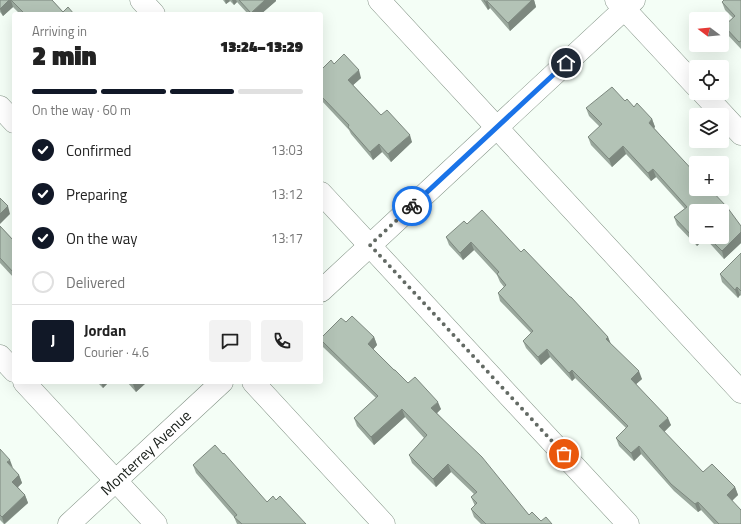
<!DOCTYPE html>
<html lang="en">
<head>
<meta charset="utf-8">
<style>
  body { margin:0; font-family:"Titillium Web",sans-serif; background:#f2f2f2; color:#222; height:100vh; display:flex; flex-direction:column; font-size:15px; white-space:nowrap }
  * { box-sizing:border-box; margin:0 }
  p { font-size:13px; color:#767676 }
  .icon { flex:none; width:22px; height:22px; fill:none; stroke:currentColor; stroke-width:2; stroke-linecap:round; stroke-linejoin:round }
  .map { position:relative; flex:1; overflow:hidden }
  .side { position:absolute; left:12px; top:12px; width:311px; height:372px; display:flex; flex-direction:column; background:#fff; border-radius:4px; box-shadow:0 4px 16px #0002 }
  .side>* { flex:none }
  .needle { width:26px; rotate:286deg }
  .buttons { position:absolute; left:689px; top:12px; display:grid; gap:8px }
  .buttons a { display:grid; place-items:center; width:40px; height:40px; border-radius:4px; background:#fff; box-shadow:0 4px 16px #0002; font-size:20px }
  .pin { position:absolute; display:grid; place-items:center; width:34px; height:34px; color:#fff; margin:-17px; border:2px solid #fff; border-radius:50%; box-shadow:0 1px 4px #0007 }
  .courier { position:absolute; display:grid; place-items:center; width:40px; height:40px; margin:-20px; border:3px solid #1a73e8; border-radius:50%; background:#fff; color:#222; box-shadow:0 1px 5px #0007 }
  .summary em { font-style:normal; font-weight:800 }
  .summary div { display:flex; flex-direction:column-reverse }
  .summary { display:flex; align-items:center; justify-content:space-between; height:68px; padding:0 20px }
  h1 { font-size:26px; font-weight:800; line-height:30px }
  .bar { display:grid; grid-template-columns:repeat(4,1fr); gap:6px 4px; align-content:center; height:48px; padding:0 20px }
  .bar i { height:5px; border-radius:3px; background:#e0e0e0 }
  .bar .active { background:#111827 }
  .bar p { grid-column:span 4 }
  .line { display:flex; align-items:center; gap:10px; padding:0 20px; border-top:1px solid #e0e0e0 }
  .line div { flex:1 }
  .round { display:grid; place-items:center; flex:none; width:42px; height:42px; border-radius:4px; background:#f2f2f2 }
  ol { padding:0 20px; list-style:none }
  li { display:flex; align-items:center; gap:12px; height:44px }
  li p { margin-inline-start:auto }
  li .icon { padding:4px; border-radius:50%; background:#111827; color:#fff; stroke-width:4 }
  li:last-child { color:#767676 }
  li i { width:22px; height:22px; border:2px solid #e0e0e0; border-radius:50% }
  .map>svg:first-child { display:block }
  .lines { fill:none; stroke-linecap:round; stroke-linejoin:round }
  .minor-casing { stroke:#829285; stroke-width:23 }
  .minor { stroke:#fff; stroke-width:22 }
  .wall { fill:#9aa89d; fill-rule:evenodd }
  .shaded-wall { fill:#7d887f }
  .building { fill:#b3c3b6; stroke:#7d887f }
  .done { stroke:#636a64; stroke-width:4; stroke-dasharray:0 7.2 }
  .route { stroke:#1a73e8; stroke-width:5 }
  .labels { text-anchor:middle; stroke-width:3.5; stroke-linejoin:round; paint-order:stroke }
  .street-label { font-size:15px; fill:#151b16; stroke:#fff }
</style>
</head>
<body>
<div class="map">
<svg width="741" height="524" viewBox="0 0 741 524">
  <rect width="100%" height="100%" fill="#f4fef6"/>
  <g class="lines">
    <!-- minor casing -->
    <g class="minor-casing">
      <g id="minor">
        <path d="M141 0 154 14"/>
        <path d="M379 0 741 392"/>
        <path d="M616 0 696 86"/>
        <path d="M703 93 741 134"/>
        <path d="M0 107 14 122"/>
        <path d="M321 193 628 524"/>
        <path d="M321 291 634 0"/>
        <path d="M0 356 14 371"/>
        <path d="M24 382 156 524"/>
        <path d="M253 382 384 524"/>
        <path d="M69 524 222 382"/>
      </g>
    </g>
    <!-- minor -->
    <use href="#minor" class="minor"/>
  </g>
  <!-- wall -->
  <g class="wall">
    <path d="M0 0H52L63 12 74 14H20L13 7 3 16 0 12Z"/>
    <path d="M223 0H276V1L261 14H248L237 2 234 5 230 1 226 4Z"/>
    <path d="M481 0H534L536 7 510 31 490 8 488 10Z"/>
    <path d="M724 0H741V49L727 34 724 26 733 18 725 10 722 2Z"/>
    <path d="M334 64 361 78 353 85 381 115 412 142 391 162 382 152 373 160 351 134 349 130 321 100V66L323 68Z"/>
    <path d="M625 101 652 119 655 127 654 128 741 226V243L724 259 705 238 697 246 677 225 674 217 685 209 656 177 651 181 626 154 612 167 591 145 588 137 600 127 589 116 586 108ZM722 211V237H696Z"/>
    <path d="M467 224 521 252 570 297 608 337 611 344 642 379 636 384 671 425 664 432 703 472 735 487 738 495 732 500 741 524H714L701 510 698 512 674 491 641 454 634 461 619 446 616 438 626 428 575 378 572 381 550 357 541 365 526 348 523 341 531 333 500 301 498 293 504 287 500 282 497 275 474 250 463 260 449 245 446 237Z"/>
    <path d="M0 226 14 241V278L0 263Z"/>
    <path d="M741 253V296L740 295 738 298 722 282 720 274Z"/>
    <path d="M346 322 374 337 377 345 373 349 408 383 441 409 437 413 529 515 541 521 552 524H481L474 517 471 509 475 506 471 497 474 494 451 472 436 487 412 463 409 455 424 438 405 417 374 445 357 426 354 418 376 398 323 347 321 341V338Z"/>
    <path d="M97 382H109L103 388Z"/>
    <path d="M127 382H147L136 392Z"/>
    <path d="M0 449 12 468 19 475 22 483 18 487 25 495 28 503 5 524H4L0 520Z"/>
    <path d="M193 465 267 502 276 500 306 524H237L234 517 196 473Z"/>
  </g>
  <!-- shaded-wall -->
  <g class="shaded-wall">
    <path d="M9 0H11L13 7 3 16 0 9Z"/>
    <path d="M225 0H229L230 1 226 4Z"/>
    <path d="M232 0H236L237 2 234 5Z"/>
    <path d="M265 0H276V1L261 14H252L251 13Z"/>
    <path d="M532 0H534L536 7 510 31 508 23Z"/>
    <path d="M487 1 490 8 488 10 485 2Z"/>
    <path d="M359 70 361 78 351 87 348 80Z"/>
    <path d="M652 119 655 127 652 130 649 123Z"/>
    <path d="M410 135 412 142 391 162 388 154Z"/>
    <path d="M379 144 382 152 373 160 370 152Z"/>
    <path d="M623 146 626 154 612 167 609 159Z"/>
    <path d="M653 169 656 177 651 181 648 173Z"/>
    <path d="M8 206 10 214 0 224V214Z"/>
    <path d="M741 232V243L724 259 722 251Z"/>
    <path d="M696 236V237H704L705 238 697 246 694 238Z"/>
    <path d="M471 242 474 250 463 260 460 253Z"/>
    <path d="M737 287 740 295 738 298 735 290Z"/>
    <path d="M374 337 377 345 371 352 368 344Z"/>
    <path d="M608 337 611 345 606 339Z"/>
    <path d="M547 349 550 357 541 365 538 357Z"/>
    <path d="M572 370 575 378 572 381 569 373Z"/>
    <path d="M639 371 642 379 634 386 631 379Z"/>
    <path d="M101 382H109L103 388Z"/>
    <path d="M135 382H147L136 392 133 384Z"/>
    <path d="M438 402 441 409 434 416 431 408Z"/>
    <path d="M402 409 405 417 374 445 371 437Z"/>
    <path d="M668 418 671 425 662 434 659 426Z"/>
    <path d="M639 446 641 454 634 461 631 453Z"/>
    <path d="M10 460 13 468 7 462Z"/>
    <path d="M448 464 451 472 436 487 433 479Z"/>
    <path d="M19 475 22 483 15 490 12 482Z"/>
    <path d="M735 487 738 495 730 503 727 495Z"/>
    <path d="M25 495 28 503 4 524 2 517Z"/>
    <path d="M698 502 701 510 698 512 695 504Z"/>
  </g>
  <!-- building -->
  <g class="building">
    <path d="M0 0H9L0 9Z"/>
    <path d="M11 0H52L63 12 68 7 74 14H25Z"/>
    <path d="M239 0H265L251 13Z"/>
    <path d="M484 0H532L508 23 487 1 485 2Z"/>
    <path d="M724 0H741V41L739 42 724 26 735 16 722 2Z"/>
    <path d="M344 54 359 70 348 80 381 115 387 110 410 135 388 154 379 144 370 152 348 127 349 125 321 96V66L323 68 331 60 334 64Z"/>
    <path d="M612 87 625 101 627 99 634 107 637 103 652 119 649 123 696 174V189H710L727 207 741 226V232L722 251 708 237H722V211H696V236L694 238 674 217 687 207 653 169 648 173 623 146 609 159 588 137 602 124 586 108Z"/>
    <path d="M0 198 8 206 0 214Z"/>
    <path d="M482 210 521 252 524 249 570 297H571L608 337 606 339 639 371 631 379 668 418 659 426 703 472 712 464 735 487 727 495 741 510V524H719L698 502 695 504 671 484 639 446 631 453 616 438 628 426 572 370 569 373 547 349 538 357 523 341 533 331 498 293 506 285 497 274 499 272 471 242 460 253 446 237 464 221 467 224Z"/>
    <path d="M0 226 14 241V273L0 258Z"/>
    <path d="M741 253V291L737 287 735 290 720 274Z"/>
    <path d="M352 316 374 337 368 344 394 370H395L408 383 415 377 438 402 431 408 482 457 529 515 532 512 541 521 546 517 552 524H486L471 509 477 503 471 497 477 492 448 464 433 479 409 455 427 435 402 409 371 437 354 418 378 396 321 340V338L341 318 346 322Z"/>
    <path d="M215 445 223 454 224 453 267 502 273 496 276 500 280 496 306 524H242L234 517 237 515 193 465Z"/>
    <path d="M0 449 10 460 7 462 19 475 12 482 25 495 2 517 0 515Z"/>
  </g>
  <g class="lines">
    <!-- done -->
    <path class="done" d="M412 206 370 245 564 454"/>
    <!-- route -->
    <path class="route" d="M412 206 566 63"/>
  </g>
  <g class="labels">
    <!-- street labels -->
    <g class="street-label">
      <text transform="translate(146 453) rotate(-43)" y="5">Monterrey Avenue</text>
    </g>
  </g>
</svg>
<div class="buttons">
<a><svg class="needle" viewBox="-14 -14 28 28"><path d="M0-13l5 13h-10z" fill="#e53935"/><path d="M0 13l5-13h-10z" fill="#767676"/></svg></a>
<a><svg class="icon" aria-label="locate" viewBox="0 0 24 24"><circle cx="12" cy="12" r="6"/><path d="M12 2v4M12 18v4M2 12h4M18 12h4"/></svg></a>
<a><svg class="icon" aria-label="layers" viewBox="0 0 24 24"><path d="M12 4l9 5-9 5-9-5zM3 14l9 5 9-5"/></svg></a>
<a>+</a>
<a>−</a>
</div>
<div class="pin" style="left:564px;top:454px;background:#ea580c"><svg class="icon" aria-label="bag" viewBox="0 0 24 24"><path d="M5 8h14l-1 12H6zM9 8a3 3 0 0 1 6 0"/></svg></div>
<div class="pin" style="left:566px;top:63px;background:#1f2937"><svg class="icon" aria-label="home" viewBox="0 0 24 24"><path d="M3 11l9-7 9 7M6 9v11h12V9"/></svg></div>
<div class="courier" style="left:412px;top:206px"><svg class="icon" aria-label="bike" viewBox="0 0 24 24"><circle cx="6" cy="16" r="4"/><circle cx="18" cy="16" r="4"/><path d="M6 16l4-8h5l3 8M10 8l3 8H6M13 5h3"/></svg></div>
<section class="side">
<div class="summary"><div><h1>2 min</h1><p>Arriving in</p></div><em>13:24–13:29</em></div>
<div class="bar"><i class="active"></i><i class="active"></i><i class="active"></i><i></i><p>On the way · 60 m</p></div>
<ol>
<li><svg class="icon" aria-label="check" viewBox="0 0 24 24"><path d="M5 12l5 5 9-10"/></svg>Confirmed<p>13:03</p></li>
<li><svg class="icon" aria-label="check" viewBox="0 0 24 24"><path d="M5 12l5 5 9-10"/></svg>Preparing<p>13:12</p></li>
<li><svg class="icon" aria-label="check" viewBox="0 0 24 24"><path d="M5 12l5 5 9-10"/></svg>On the way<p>13:17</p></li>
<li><i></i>Delivered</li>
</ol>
<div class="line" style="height:72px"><b class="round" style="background:#111827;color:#fff">J</b><div><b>Jordan</b><p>Courier · 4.6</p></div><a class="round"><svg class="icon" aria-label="chat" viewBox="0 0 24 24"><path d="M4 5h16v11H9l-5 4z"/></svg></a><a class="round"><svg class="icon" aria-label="phone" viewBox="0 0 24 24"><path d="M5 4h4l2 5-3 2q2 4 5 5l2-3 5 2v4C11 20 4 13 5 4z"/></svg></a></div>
</section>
</div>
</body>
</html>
